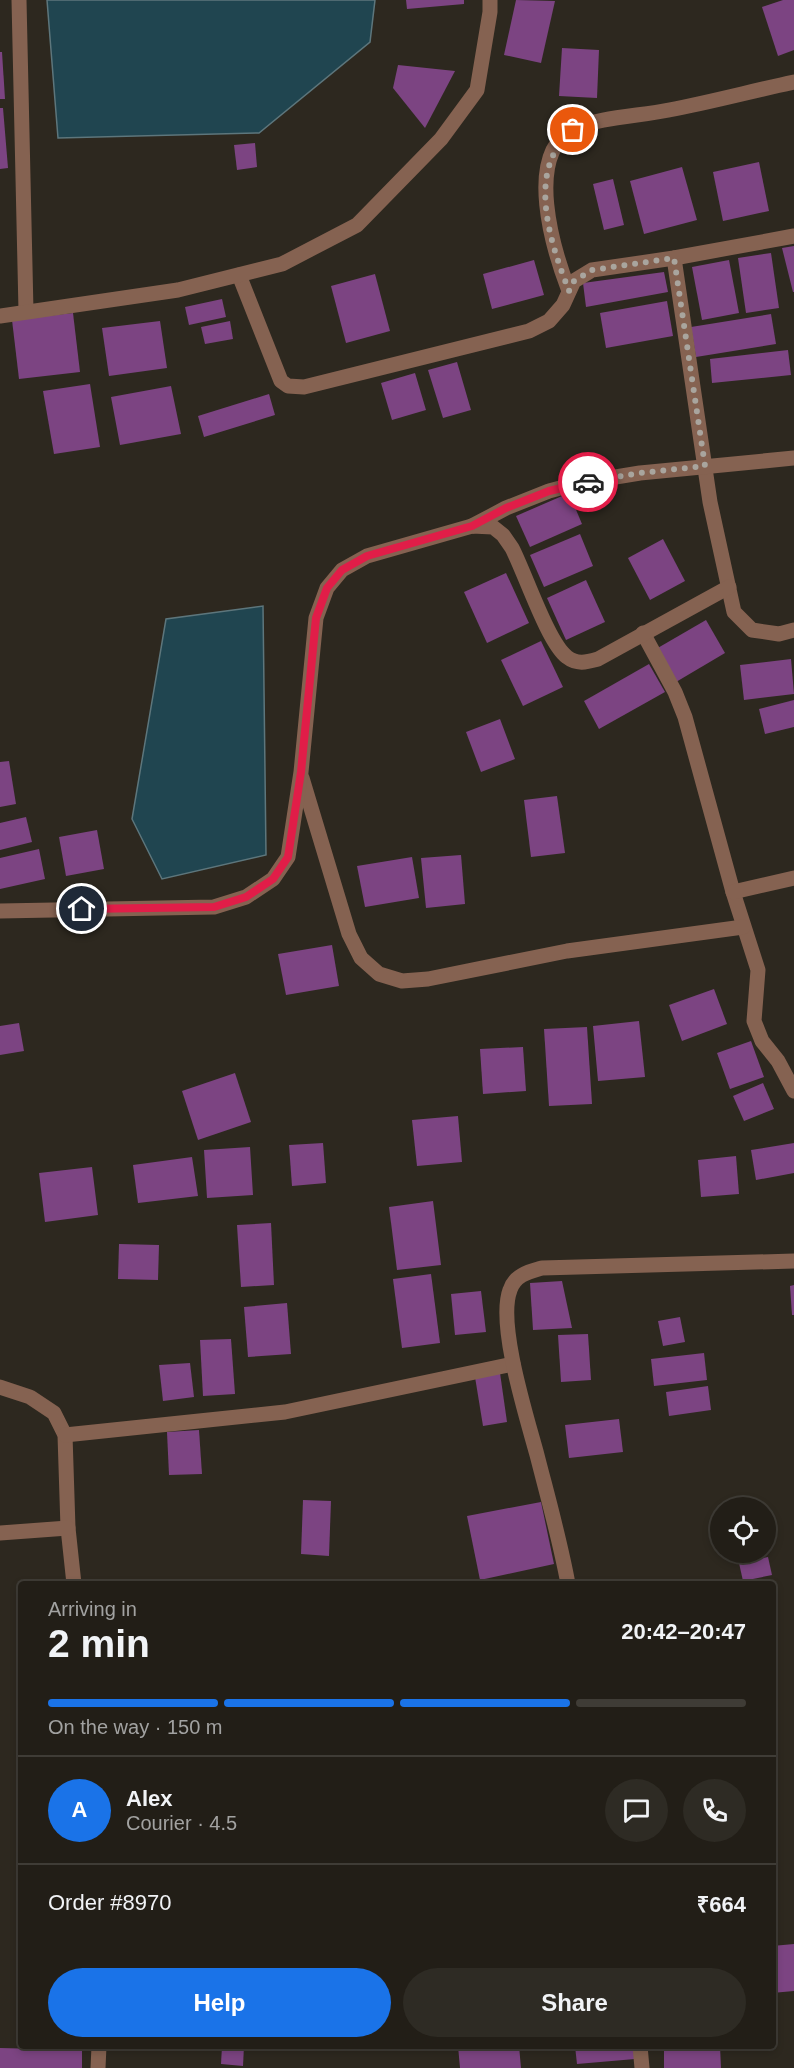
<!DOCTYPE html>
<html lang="en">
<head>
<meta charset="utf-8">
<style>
  body { margin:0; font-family:Arial,sans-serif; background:#2e2b24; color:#f1f3f6; height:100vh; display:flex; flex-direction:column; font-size:22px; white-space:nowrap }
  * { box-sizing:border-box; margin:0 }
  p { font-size:20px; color:#a2a2a1 }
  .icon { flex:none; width:33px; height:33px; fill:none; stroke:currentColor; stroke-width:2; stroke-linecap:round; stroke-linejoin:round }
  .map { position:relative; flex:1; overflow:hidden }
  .sheet { position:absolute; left:18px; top:1581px; width:758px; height:468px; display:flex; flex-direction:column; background:#221e17; border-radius:6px; box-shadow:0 3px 9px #0003,0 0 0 2px #3f3c36 }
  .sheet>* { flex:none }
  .fabs { position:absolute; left:710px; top:1497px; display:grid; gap:12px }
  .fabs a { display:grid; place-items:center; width:66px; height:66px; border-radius:50%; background:#221e17; box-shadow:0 3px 9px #0003,0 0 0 2px #3f3c36; font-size:30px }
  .pin { position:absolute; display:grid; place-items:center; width:51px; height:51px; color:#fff; margin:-26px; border:3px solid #fff; border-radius:50%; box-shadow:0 2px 6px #0007 }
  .courier { position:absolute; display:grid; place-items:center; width:60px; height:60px; margin:-30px; border:4px solid #e11d48; border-radius:50%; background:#fff; color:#222; box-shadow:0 2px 8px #0007 }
  .head em { font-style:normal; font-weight:600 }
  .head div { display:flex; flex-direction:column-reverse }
  .head { display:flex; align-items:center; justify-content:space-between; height:102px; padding:0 30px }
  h1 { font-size:39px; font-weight:600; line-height:45px }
  .bar { display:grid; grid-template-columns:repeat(4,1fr); gap:9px 6px; align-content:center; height:72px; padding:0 30px }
  .bar i { height:8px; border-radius:4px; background:#3f3c36 }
  .bar .active { background:#1a73e8 }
  .bar p { grid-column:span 4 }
  .line { display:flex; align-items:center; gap:15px; padding:0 30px; border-top:2px solid #3f3c36 }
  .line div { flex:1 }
  .round { display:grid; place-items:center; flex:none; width:63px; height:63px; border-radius:32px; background:#2e2b24 }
  .button { display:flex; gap:12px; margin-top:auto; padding:12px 30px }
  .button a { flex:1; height:69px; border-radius:36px; background:#1a73e8; color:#fff; font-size:24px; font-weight:600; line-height:69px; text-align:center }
  .button a+a { background:#2e2b24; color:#f1f3f6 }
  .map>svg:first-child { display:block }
  .water { fill:#204550; stroke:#5d767c; stroke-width:1.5 }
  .building { fill:#7c4482 }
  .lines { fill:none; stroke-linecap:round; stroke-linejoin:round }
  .street { stroke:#856251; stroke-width:15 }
  .done { stroke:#a9a59e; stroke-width:6; stroke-dasharray:0 10.8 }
  .route { stroke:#e11d48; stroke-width:8 }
</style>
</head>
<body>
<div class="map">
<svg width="794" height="2068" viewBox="0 0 794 2068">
  <rect width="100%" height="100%" fill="#2d281f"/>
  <!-- water -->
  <g class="water">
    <path d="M47 0H375L370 42 259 133 58 138Z"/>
    <path d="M263 606 266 855 162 879 132 819 166 619Z"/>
  </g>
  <!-- building -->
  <g class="building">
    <path d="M406 0H464V4L407 9Z"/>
    <path d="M516 0 555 1 541 63 504 55Z"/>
    <path d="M783 0H794V50L778 56 762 7Z"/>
    <path d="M562 48 599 50 597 98 559 96Z"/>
    <path d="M0 52H2L5 99H0Z"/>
    <path d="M398 65 455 71 425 128 393 88Z"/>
    <path d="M0 108H3L8 168 0 169Z"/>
    <path d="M255 143 257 167 237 170 234 145Z"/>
    <path d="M759 162 769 211 723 221 713 172Z"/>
    <path d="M682 167 697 220 644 234 630 181Z"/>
    <path d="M613 179 624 225 604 230 593 184Z"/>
    <path d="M794 246V292H793L782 248Z"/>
    <path d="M771 253 779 308 746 313 738 258Z"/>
    <path d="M534 260 544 295 492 309 483 274Z"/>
    <path d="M729 260 739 313 702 320 692 267Z"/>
    <path d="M664 272 668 292 586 307 583 283Z"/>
    <path d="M375 274 390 331 346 343 331 286Z"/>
    <path d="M222 299 226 317 189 325 185 307Z"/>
    <path d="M667 301 673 336 606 348 600 313Z"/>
    <path d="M73 313 80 372 19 379 12 320Z"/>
    <path d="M771 314 776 344 696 357 691 327Z"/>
    <path d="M160 321 167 368 109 376 102 328Z"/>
    <path d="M230 321 233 339 205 344 201 327Z"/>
    <path d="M788 350 791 375 712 383 710 359Z"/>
    <path d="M457 362 471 410 443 418 428 370Z"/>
    <path d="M415 373 426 410 392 420 381 383Z"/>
    <path d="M90 384 100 447 54 454 43 391Z"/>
    <path d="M171 386 181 434 120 445 111 397Z"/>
    <path d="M269 394 275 415 204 437 198 416Z"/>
    <path d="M569 493 582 524 530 547 516 516Z"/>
    <path d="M580 534 593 566 544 587 530 555Z"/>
    <path d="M663 539 685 581 650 600 628 558Z"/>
    <path d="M506 573 529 623 487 643 464 592Z"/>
    <path d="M586 580 605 622 566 640 547 598Z"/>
    <path d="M706 620 725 653 676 682 656 649Z"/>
    <path d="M541 641 563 687 523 706 501 660Z"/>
    <path d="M791 659 794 694 744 700 740 665Z"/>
    <path d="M649 664 665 692 599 729 584 701Z"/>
    <path d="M794 700V727L765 734 759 709Z"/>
    <path d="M500 719 515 759 481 772 466 732Z"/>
    <path d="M9 761 16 804 0 807V762Z"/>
    <path d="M557 796 565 853 531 857 524 800Z"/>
    <path d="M26 817 32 842 0 850V823Z"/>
    <path d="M97 830 104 869 66 876 59 837Z"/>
    <path d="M39 849 45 879 0 889V858Z"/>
    <path d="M461 855 465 904 426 908 421 858Z"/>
    <path d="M412 857 419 898 365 907 357 866Z"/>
    <path d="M332 945 339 986 286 995 278 954Z"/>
    <path d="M714 989 727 1024 682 1041 669 1005Z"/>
    <path d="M639 1021 645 1077 598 1081 593 1026Z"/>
    <path d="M19 1023 24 1051 0 1055V1026Z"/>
    <path d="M587 1027 592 1104 549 1106 544 1029Z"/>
    <path d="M751 1041 764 1077 730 1089 717 1053Z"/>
    <path d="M523 1047 526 1091 483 1094 480 1049Z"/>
    <path d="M235 1073 251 1122 198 1140 182 1091Z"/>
    <path d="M763 1083 774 1109 744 1121 733 1096Z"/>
    <path d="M458 1116 462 1162 417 1166 412 1120Z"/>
    <path d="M323 1143 326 1183 292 1186 289 1145Z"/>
    <path d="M794 1143V1173L756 1180 751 1150Z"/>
    <path d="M250 1147 253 1195 207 1198 204 1150Z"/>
    <path d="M736 1156 739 1194 701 1197 698 1160Z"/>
    <path d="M192 1157 198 1196 138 1203 133 1165Z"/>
    <path d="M92 1167 98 1215 45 1222 39 1173Z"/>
    <path d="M433 1201 441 1265 397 1270 389 1207Z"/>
    <path d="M271 1223 274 1285 241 1287 237 1225Z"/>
    <path d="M119 1244 159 1245 158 1280 118 1279Z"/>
    <path d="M431 1274 440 1343 402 1348 393 1279Z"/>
    <path d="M562 1281 572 1328 533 1330 530 1283Z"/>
    <path d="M794 1285V1315H792L790 1286Z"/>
    <path d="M481 1291 486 1332 455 1335 451 1294Z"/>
    <path d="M287 1303 291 1354 248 1357 244 1307Z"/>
    <path d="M680 1317 685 1342 663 1346 658 1321Z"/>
    <path d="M588 1334 591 1380 561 1382 558 1335Z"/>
    <path d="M231 1339 235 1394 203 1396 200 1340Z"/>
    <path d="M704 1353 707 1380 654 1386 651 1359Z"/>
    <path d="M190 1363 194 1397 163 1401 159 1365Z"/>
    <path d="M500 1373 507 1422 483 1426 475 1377Z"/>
    <path d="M708 1386 711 1410 669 1416 666 1392Z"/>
    <path d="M619 1419 623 1452 569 1458 565 1425Z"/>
    <path d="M199 1430 202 1474 169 1475 167 1432Z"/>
    <path d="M303 1500 331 1501 329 1556 301 1554Z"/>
    <path d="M541 1502 554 1564 480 1580 467 1516Z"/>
    <path d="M768 1557 772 1575 743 1581 739 1563Z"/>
    <path d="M794 1944V1991L772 1993V1946Z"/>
    <path d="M129 2046H153V2049L129 2048Z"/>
    <path d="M222 2046H244L243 2066 221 2064Z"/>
    <path d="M458 2046H519L521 2068H460Z"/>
    <path d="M575 2046H633L635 2059 577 2064Z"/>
    <path d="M720 2046 721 2068H664V2049Z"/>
    <path d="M0 2048 82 2050V2068H0Z"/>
  </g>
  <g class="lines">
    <!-- street -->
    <g class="street">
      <path d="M19 0 26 311"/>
      <path d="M674 258 710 502 734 612 752 630 779 634 794 630"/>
      <path d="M239 275 281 381 288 386 304 387 529 331 549 321 563 305 574 281 592 270 674 258 794 236"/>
      <path d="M569 291C554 252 523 154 574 129 599 117 641 116 669 110 711 102 752 91 794 82"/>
      <path d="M0 316 178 290 282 264 357 225 441 139 477 90 490 12V0"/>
      <path d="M472 526 506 508 549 491 579 483 640 473 794 458"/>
      <path d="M643 633 675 692 685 717 733 892 758 970 754 1021 762 1041 778 1061 794 1091"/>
      <path d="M302 778 349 934 361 958 379 974 402 981 428 979 567 951 743 927"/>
      <path d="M733 892 794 878"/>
      <path d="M0 911 214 907 246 897 273 879 288 857 301 772 316 618 327 588 342 570 367 556 472 526 493 527 503 535 512 548C525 573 548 643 567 657 577 665 587 662 598 659L729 587"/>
      <path d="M0 1387 30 1397 54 1413 65 1435 68 1528 74 1584"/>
      <path d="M65 1435 285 1412 513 1364"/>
      <path d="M0 1533 68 1528"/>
      <path d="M568 1584C560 1540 548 1498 537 1455 527 1418 497 1324 510 1290 515 1275 528 1272 542 1268L794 1261"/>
      <path d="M640 2046 642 2068"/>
      <path d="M98 2068 99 2046"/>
    </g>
  </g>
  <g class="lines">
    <!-- done -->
    <path class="done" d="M573 130C525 169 550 242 569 291L574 281 592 270 674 258 705 466 640 473 588 482"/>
    <!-- route -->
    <path class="route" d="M82 909 214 907 246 897 273 879 288 857 301 772 316 618 327 588 342 570 367 556 472 526 506 508 549 491 588 482"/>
  </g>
</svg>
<div class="fabs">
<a><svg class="icon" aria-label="locate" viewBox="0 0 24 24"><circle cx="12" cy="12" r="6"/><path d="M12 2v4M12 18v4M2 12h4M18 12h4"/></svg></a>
</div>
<div class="pin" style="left:573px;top:130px;background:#ea580c"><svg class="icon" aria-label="bag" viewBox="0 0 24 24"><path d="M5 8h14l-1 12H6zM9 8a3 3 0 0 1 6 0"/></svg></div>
<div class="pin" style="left:82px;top:909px;background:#1f2937"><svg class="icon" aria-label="home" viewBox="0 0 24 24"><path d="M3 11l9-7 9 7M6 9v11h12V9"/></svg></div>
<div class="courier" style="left:588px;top:482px"><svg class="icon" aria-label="car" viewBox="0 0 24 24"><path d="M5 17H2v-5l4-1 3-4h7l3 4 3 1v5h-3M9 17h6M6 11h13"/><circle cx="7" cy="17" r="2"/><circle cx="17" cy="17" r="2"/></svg></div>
<section class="sheet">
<div class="head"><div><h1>2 min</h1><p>Arriving in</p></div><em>20:42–20:47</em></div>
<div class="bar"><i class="active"></i><i class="active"></i><i class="active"></i><i></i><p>On the way · 150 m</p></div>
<div class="line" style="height:108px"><b class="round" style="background:#1a73e8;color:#fff">A</b><div><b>Alex</b><p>Courier · 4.5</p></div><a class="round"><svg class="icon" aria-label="chat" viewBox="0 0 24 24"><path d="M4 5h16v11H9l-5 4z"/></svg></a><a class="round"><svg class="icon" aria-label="phone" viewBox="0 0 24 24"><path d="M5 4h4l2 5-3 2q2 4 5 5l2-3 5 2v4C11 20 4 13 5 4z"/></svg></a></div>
<div class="line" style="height:78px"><div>Order #8970</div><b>₹664</b></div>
<div class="button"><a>Help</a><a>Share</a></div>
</section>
</div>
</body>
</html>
